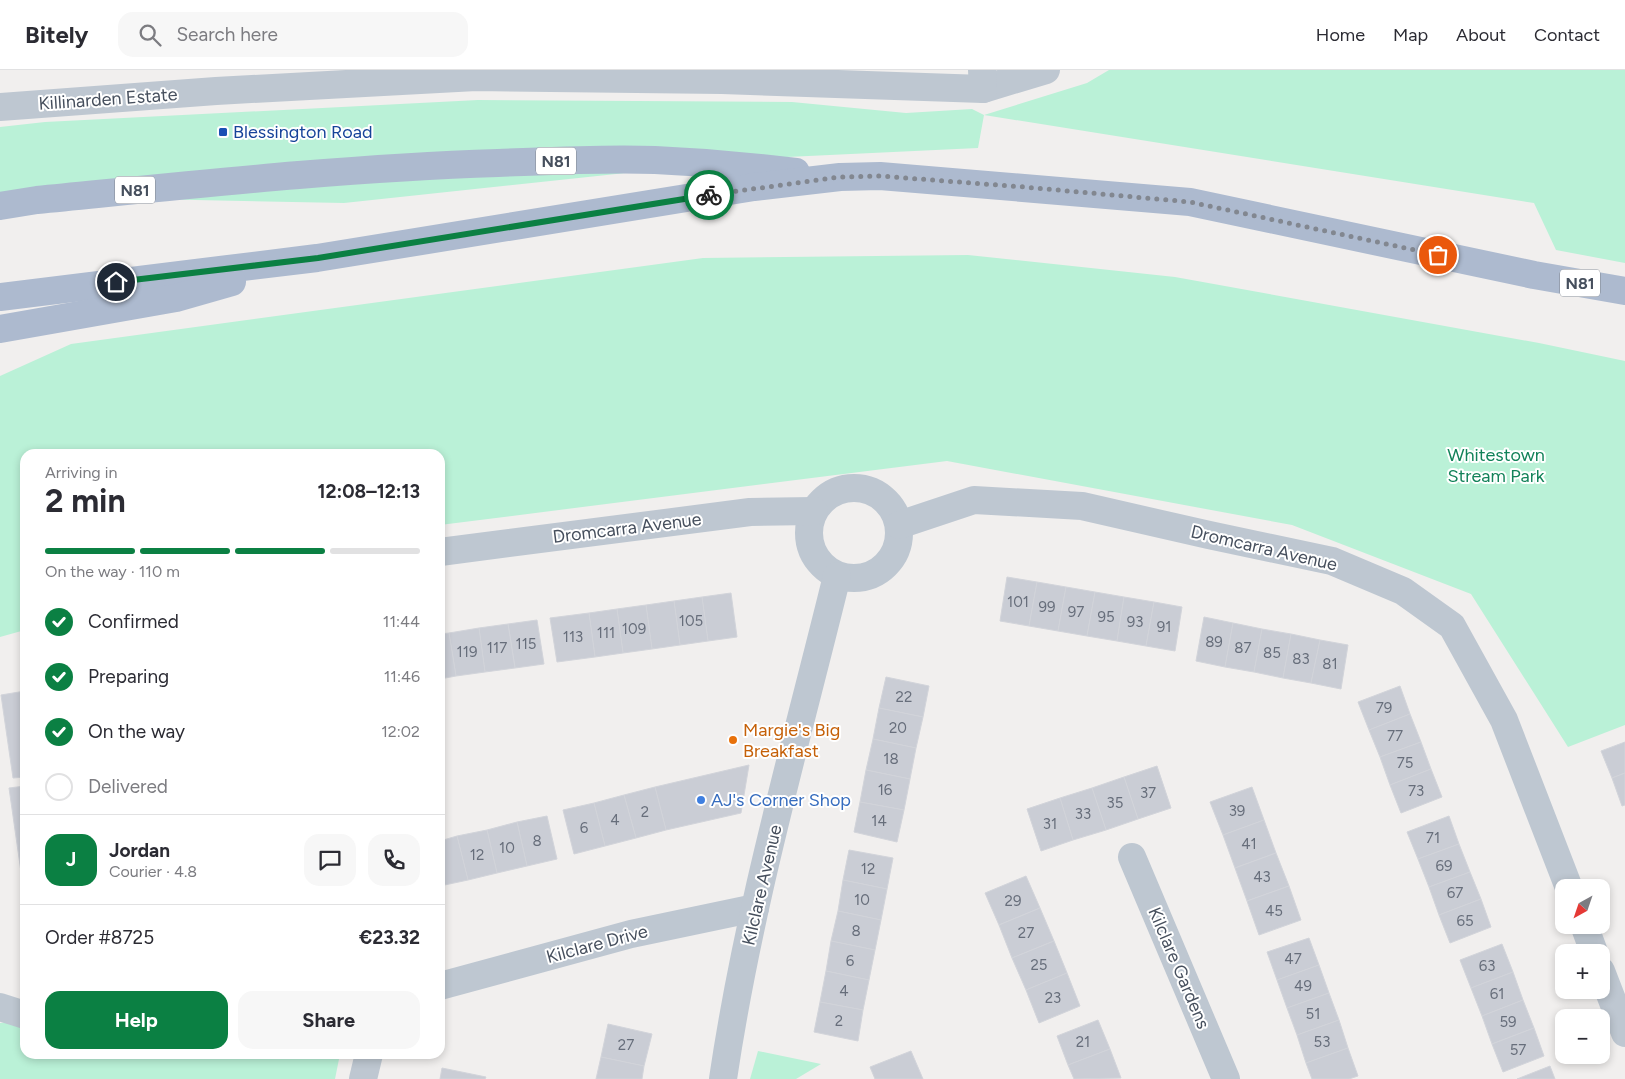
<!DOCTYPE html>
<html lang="en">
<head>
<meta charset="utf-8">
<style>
  body { margin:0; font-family:Figtree,sans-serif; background:#f7f7f7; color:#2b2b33; height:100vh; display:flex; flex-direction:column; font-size:19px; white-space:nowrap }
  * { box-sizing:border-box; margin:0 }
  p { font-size:16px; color:#7c7c81 }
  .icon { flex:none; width:28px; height:28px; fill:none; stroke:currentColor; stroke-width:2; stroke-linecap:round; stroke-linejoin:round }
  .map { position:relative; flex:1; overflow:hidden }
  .panel { position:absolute; left:20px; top:379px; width:425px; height:610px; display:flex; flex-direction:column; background:#fff; border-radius:15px; box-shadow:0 2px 8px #0003 }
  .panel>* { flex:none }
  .needle { width:32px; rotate:220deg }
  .fabs { position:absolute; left:1555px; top:809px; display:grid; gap:10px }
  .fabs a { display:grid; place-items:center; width:55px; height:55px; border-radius:10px; background:#fff; box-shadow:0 2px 8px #0003; font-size:25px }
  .pin { position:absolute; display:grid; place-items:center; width:42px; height:42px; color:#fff; margin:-21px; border:2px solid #fff; border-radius:50%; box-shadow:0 1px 5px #0007 }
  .courier { position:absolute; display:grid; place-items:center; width:50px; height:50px; margin:-25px; border:4px solid #0b8043; border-radius:50%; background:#fff; color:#222; box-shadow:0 1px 6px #0007 }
  .headline em { font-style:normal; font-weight:700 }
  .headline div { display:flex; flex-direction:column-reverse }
  .headline { display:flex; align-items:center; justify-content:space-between; height:85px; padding:0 25px }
  h1 { font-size:32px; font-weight:700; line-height:38px }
  .bar { display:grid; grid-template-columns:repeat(4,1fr); gap:8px 5px; align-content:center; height:60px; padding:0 25px }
  .bar i { height:6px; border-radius:4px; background:#e1e1e2 }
  .bar .selected { background:#0b8043 }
  .bar p { grid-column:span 4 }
  .line { display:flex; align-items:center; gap:12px; padding:0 25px; border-top:1px solid #e1e1e2 }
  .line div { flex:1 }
  .round { display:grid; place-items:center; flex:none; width:52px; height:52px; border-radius:15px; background:#f7f7f7 }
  ol { padding:0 25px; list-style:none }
  li { display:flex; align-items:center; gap:15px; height:55px }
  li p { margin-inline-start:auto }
  li .icon { padding:5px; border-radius:50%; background:#0b8043; color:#fff; stroke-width:4 }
  li:last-child { color:#7c7c81 }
  li i { width:28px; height:28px; border:2px solid #e1e1e2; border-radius:50% }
  .primary-button { display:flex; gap:10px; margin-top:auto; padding:10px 25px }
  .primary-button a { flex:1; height:58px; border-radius:15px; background:#0b8043; color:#fff; font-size:20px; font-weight:700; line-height:58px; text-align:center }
  .primary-button a+a { background:#f7f7f7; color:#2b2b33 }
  header { display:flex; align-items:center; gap:30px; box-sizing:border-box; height:70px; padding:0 25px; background:#fff; border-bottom:1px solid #e1e1e2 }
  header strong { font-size:24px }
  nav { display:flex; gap:28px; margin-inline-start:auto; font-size:18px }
  .search { width:350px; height:45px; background:#f7f7f7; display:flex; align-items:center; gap:12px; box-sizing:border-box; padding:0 18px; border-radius:15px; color:#7c7c81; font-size:19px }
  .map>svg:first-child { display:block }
  .green { fill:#baf1d7 }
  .building { fill:#cacdd5; stroke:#d2d4da }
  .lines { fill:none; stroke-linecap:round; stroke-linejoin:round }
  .minor { stroke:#bec7d1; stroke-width:28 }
  .major { stroke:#adbacf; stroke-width:28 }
  .done { stroke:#828790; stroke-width:5; stroke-dasharray:0 9 }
  .route { stroke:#0b8043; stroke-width:6 }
  .transit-dot { fill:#1a4fb4; stroke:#fff; stroke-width:2 }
  .food-dot { fill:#e8710a; stroke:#fff; stroke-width:2 }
  .shop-dot { fill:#3f7fe0; stroke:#fff; stroke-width:2 }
  .labels { text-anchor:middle; stroke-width:4; stroke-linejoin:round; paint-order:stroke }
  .number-label { font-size:15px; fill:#676e7b }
  .shield { fill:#fff; stroke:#7e848e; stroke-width:1 }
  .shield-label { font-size:16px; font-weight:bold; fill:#464f5d }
  .street-label { font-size:18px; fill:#464f5d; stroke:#fff }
  .transit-label { font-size:18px; fill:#164399; stroke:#fff; text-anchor:start }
  .park-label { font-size:18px; fill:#128259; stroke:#fff }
  .food-label { font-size:18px; fill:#c56008; stroke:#fff; text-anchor:start }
  .shop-label { font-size:18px; fill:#366cbe; stroke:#fff; text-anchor:start }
</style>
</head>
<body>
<header>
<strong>Bitely</strong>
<div class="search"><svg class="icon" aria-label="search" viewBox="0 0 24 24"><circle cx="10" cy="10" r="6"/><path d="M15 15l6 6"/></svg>Search here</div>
<nav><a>Home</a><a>Map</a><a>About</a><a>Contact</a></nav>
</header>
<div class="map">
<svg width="1625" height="1009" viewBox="0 0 1625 1009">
  <rect width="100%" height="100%" fill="#f1efee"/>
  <!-- green -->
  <g class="green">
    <path d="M1109 0H1625V193L1556 180 1534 133 984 45 978 78 766 88 344 133 0 126V57L45 52 478 30 792 32 906 43 972 39 984 45 1087 13Z"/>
    <path d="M968 185 1175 207 1539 273 1625 291V655L1568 677 1471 524 1292 455 947 391 440 455V384H25V560L0 567V306L71 274 703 188Z"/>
    <path d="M25 951V984H340L335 1009H0V953Z"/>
    <path d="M758 981 821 994 796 1009H750Z"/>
  </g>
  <!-- building -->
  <g class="building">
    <path d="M1007 507 1037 512 1029 556 1000 551Z"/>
    <path d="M1037 512 1066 517 1058 561 1029 556Z"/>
    <path d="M1066 517 1095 522 1087 566 1058 561Z"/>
    <path d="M1095 522 1124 527 1117 571 1087 566Z"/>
    <path d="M731 523 737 567 708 571 702 527Z"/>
    <path d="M702 527 708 571 680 575 674 531Z"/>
    <path d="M1124 527 1154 532 1146 576 1117 571Z"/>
    <path d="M674 531 680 575 652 579 646 535Z"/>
    <path d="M1154 532 1182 537 1175 581 1146 576Z"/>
    <path d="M646 535 652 579 623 583 617 539Z"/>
    <path d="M617 539 623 583 595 587 589 543Z"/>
    <path d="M589 543 595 587 557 592 550 548Z"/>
    <path d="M1204 547 1233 553 1225 597 1196 591Z"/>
    <path d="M537 550 544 594 515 598 508 554Z"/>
    <path d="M1233 553 1262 559 1254 602 1225 597Z"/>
    <path d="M508 554 515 598 485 602 479 558Z"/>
    <path d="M479 558 485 602 456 606 449 563Z"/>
    <path d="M1262 559 1291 564 1283 608 1254 602Z"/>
    <path d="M449 563 456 606 440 609V564Z"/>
    <path d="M1291 564 1320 570 1311 613 1283 608Z"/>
    <path d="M1320 570 1348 575 1341 619 1311 613Z"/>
    <path d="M886 607 929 616 923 647 879 638Z"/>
    <path d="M1400 616 1410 644 1369 660 1358 632Z"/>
    <path d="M25 621V707L13 708 1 625Z"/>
    <path d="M879 638 923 647 916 678 873 669Z"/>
    <path d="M1410 644 1421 672 1380 687 1369 660Z"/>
    <path d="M873 669 916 678 910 709 866 700Z"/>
    <path d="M1421 672 1431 699 1390 715 1380 687Z"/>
    <path d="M1625 672V703L1612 708 1601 681Z"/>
    <path d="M749 695 741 743 666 760 655 717Z"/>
    <path d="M1157 696 1171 738 1138 749 1124 707Z"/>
    <path d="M1431 699 1442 727 1401 743 1390 715Z"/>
    <path d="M866 700 910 709 904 740 860 732Z"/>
    <path d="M1625 703V735L1622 736 1612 708Z"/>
    <path d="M1124 707 1138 749 1106 760 1092 718Z"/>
    <path d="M25 716V830L9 718Z"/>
    <path d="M655 717 666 760 636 768 624 725Z"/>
    <path d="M1252 717 1264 750 1223 765 1210 732Z"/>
    <path d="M1092 718 1106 760 1073 770 1060 728Z"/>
    <path d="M624 725 636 768 605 776 594 733Z"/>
    <path d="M1060 728 1073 770 1041 781 1027 739Z"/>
    <path d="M860 732 904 740 897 772 854 762Z"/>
    <path d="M594 733 605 776 574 784 563 740Z"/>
    <path d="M547 746 557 789 527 796 517 752Z"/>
    <path d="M1449 746 1459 774 1418 789 1407 762Z"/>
    <path d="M1264 750 1276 783 1235 798 1223 765Z"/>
    <path d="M517 752 527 796 497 803 487 760Z"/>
    <path d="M487 760 497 803 468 810 457 766Z"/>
    <path d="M457 766 468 810 440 816V771Z"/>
    <path d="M1459 774 1470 802 1429 817 1418 789Z"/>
    <path d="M849 780 893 788 887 819 843 810Z"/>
    <path d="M1276 783 1289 816 1247 831 1235 798Z"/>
    <path d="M1470 802 1481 829 1439 845 1429 817Z"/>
    <path d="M1026 806 1040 838 999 855 985 823Z"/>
    <path d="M843 810 887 819 881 850 838 841Z"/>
    <path d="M1289 816 1301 850 1259 865 1247 831Z"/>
    <path d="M1481 829 1491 857 1450 873 1439 845Z"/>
    <path d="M1040 838 1054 871 1012 888 999 855Z"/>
    <path d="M838 841 881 850 875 880 831 871Z"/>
    <path d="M1309 868 1319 895 1277 910 1267 882Z"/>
    <path d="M831 871 875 880 869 910 826 901Z"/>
    <path d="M1054 871 1067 903 1026 920 1012 888Z"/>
    <path d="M1502 874 1513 902 1471 918 1460 890Z"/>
    <path d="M1319 895 1329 923 1287 938 1277 910Z"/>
    <path d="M826 901 869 910 863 940 820 932Z"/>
    <path d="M1513 902 1523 930 1482 946 1471 918Z"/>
    <path d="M1067 903 1080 936 1039 953 1026 920Z"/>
    <path d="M1329 923 1339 950 1297 965 1287 938Z"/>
    <path d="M1523 930 1534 958 1492 974 1482 946Z"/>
    <path d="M820 932 863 940 858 971 814 962Z"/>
    <path d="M1098 950 1110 979 1068 995 1057 966Z"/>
    <path d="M1339 950 1348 978 1306 993 1297 965Z"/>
    <path d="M608 954 652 964 644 996 601 987Z"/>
    <path d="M1534 958 1544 986 1503 1002 1492 974Z"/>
    <path d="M1348 978 1358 1006 1349 1009H1312L1306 993Z"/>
    <path d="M1110 979 1121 1008 1074 1009 1068 995Z"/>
    <path d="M911 981 923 1009H875L870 997Z"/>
    <path d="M601 987 644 996 642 1009H596Z"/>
    <path d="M1550 996 1555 1009H1517Z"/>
    <path d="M442 998 486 1007 485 1009H440Z"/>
  </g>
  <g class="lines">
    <!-- minor -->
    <g class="minor">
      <path d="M983 19 1046 0"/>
      <path d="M0 37 216 21 476 7 722 10 983 19 982 0"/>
      <circle cx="854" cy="463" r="45"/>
      <path d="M899 455 974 430 1082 436 1209 465 1332 491 1403 521 1452 556 1504 650 1569 818"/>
      <path d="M440 482 750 442 814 441"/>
      <path d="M1132 787 1226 1009"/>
      <path d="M1584 855 1594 882"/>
      <path d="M1601 901 1625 963"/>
      <path d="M440 916 631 864 755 838"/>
      <path d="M0 937 25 945"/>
      <path d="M363 1009 369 984"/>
      <path d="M723 1009C748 839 796 673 837 506"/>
    </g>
    <!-- major -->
    <g class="major">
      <path d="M0 136 37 130C190 115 344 98 498 93 550 91 603 88 655 90 702 92 749 96 796 102"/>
      <path d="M0 227 317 188 754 117 840 107 880 106 1190 132 1534 205 1625 221"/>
      <path d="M0 259 176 228 232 212"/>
    </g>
  </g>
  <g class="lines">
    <!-- done -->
    <path class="done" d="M709 125 840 107 880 106 1024 117 1190 132 1438 185"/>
    <!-- route -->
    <path class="route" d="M116 212 318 188 709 125"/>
  </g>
  <!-- markers -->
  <rect class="transit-dot" x="218" y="57" width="10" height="10" rx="2.5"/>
  <circle class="food-dot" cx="733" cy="670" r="5"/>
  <circle class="shop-dot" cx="701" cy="730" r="5"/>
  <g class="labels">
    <!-- number labels -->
    <g class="number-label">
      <text x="1018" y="537">101</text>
      <text x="1047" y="542">99</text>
      <text x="1076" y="547">97</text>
      <text x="1106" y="552">95</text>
      <text x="691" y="556">105</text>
      <text x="1135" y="557">93</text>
      <text x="1164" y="562">91</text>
      <text x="634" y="564">109</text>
      <text x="606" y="568">111</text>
      <text x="573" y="572">113</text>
      <text x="1214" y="577">89</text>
      <text x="526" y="579">115</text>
      <text x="497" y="583">117</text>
      <text x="1243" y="583">87</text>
      <text x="467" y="587">119</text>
      <text x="1272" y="588">85</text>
      <text x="1301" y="594">83</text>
      <text x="1330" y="599">81</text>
      <text x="904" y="632">22</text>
      <text x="1384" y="643">79</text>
      <text x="898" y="663">20</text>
      <text x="1395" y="671">77</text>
      <text x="891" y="694">18</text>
      <text x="1405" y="698">75</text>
      <text x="885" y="725">16</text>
      <text x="1416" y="726">73</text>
      <text x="1148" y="728">37</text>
      <text x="1115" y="738">35</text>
      <text x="1237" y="746">39</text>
      <text x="645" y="747">2</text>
      <text x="1083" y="749">33</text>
      <text x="615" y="755">4</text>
      <text x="879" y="756">14</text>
      <text x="1050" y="759">31</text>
      <text x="584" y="763">6</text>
      <text x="1433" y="773">71</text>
      <text x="537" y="776">8</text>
      <text x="1249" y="779">41</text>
      <text x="507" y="783">10</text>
      <text x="477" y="790">12</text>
      <text x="1444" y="801">69</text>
      <text x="868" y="804">12</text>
      <text x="1262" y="812">43</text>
      <text x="1455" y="828">67</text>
      <text x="862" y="835">10</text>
      <text x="1013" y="836">29</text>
      <text x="1274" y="846">45</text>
      <text x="1465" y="856">65</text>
      <text x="856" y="866">8</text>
      <text x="1026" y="868">27</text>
      <text x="1293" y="894">47</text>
      <text x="850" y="896">6</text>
      <text x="1039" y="900">25</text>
      <text x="1487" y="901">63</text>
      <text x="1303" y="921">49</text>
      <text x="844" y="926">4</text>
      <text x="1497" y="929">61</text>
      <text x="1053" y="933">23</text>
      <text x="1313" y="949">51</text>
      <text x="839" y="956">2</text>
      <text x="1508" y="957">59</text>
      <text x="1083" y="977">21</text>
      <text x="1322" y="977">53</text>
      <text x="626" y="980">27</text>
      <text x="1518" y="985">57</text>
    </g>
    <!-- shield labels -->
    <g class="shield">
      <rect x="536" y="77.5" width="40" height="27" rx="4"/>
      <rect x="115" y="106.5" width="40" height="27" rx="4"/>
      <rect x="1560" y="199.5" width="40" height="27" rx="4"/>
    </g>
    <g class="shield-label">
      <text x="556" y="97">N81</text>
      <text x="135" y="126">N81</text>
      <text x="1580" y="219">N81</text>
    </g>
    <!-- street labels -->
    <g class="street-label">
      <text transform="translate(108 29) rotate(-4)" y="6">Killinarden Estate</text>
      <text transform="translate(627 458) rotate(-7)" y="6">Dromcarra Avenue</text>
      <text transform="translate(1264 478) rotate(13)" y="6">Dromcarra Avenue</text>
      <text transform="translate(762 815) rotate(-77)" y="6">Kilclare Avenue</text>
      <text transform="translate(597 874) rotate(-15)" y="6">Kilclare Drive</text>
      <text transform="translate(1179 898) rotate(67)" y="6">Kilclare Gardens</text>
    </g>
    <!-- transit labels -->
    <g class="transit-label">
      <text x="233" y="68">Blessington Road</text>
    </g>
    <!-- park labels -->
    <g class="park-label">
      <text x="1496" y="391">Whitestown<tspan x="1496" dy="21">Stream Park</tspan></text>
    </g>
    <!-- food labels -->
    <g class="food-label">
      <text x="743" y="666">Margie's Big<tspan x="743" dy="21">Breakfast</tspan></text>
    </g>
    <!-- shop labels -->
    <g class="shop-label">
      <text x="711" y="736">AJ's Corner Shop</text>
    </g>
  </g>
</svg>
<div class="fabs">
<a><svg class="needle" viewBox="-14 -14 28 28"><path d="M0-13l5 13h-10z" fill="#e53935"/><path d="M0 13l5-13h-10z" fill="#7c7c81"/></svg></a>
<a>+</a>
<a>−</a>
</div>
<div class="pin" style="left:1438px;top:185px;background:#ea580c"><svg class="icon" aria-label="bag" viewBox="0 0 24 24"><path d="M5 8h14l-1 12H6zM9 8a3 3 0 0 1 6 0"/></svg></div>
<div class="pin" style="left:116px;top:212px;background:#1f2937"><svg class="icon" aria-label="home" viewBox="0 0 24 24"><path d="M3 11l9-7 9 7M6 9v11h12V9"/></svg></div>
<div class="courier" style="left:709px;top:125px"><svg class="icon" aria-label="bike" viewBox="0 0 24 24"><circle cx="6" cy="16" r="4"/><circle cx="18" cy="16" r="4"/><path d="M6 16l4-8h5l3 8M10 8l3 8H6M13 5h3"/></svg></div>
<section class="panel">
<div class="headline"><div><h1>2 min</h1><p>Arriving in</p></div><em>12:08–12:13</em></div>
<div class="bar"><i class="selected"></i><i class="selected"></i><i class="selected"></i><i></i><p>On the way · 110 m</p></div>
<ol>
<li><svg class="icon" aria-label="check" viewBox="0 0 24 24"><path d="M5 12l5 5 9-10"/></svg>Confirmed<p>11:44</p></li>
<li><svg class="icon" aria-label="check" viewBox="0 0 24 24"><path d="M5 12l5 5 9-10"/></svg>Preparing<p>11:46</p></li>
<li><svg class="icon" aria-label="check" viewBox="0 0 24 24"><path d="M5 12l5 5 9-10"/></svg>On the way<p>12:02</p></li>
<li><i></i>Delivered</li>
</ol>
<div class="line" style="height:90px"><b class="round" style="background:#0b8043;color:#fff">J</b><div><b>Jordan</b><p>Courier · 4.8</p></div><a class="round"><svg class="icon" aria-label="chat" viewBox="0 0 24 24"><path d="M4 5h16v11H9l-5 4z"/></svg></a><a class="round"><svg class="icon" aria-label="phone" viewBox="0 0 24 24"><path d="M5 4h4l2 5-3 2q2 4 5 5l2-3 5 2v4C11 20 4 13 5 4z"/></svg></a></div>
<div class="line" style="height:65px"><div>Order #8725</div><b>€23.32</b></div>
<div class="primary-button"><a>Help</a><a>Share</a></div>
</section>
</div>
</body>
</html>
